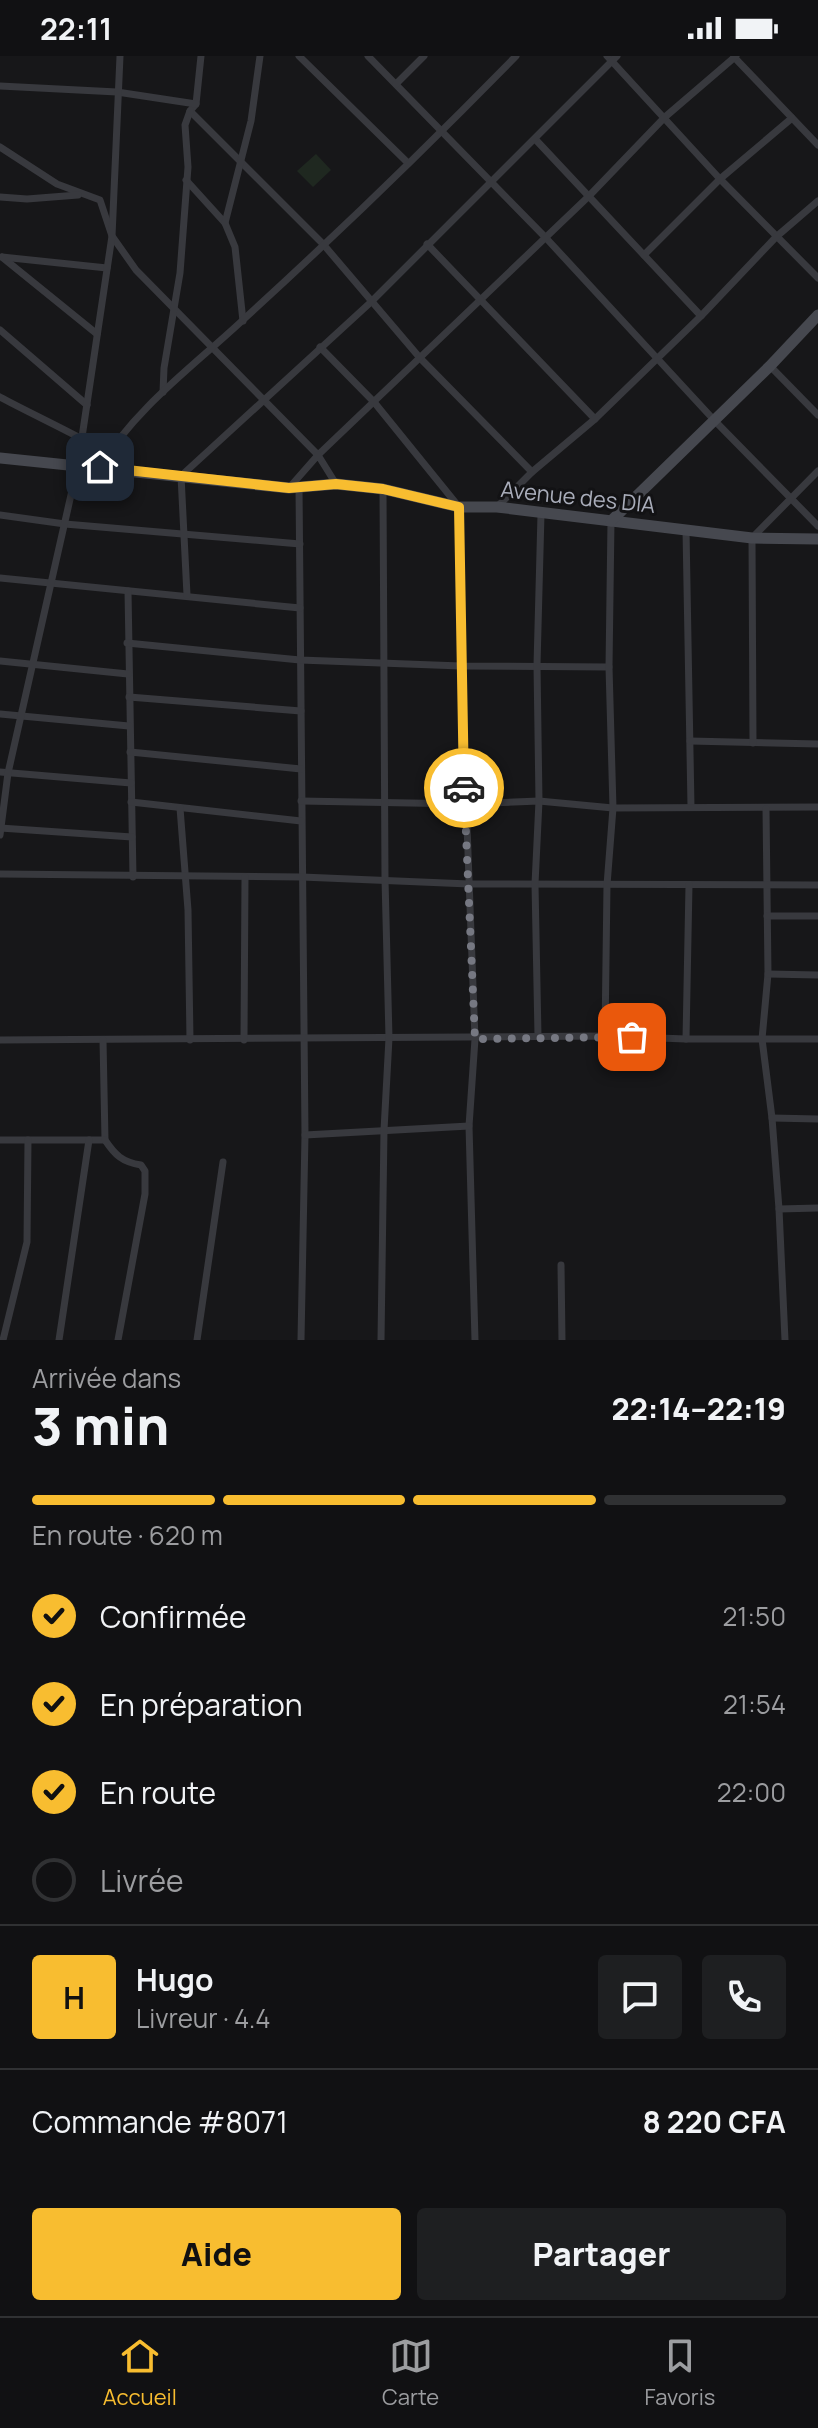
<!DOCTYPE html>
<html lang="fr">
<head>
<meta charset="utf-8">
<style>
  body { margin:0; font-family:Manrope,sans-serif; background:#1e1f21; color:#f1f3f6; height:100vh; display:flex; flex-direction:column; font-size:30px; white-space:nowrap }
  * { box-sizing:border-box; margin:0 }
  p { font-size:26px; color:#9c9da0 }
  .icon { flex:none; width:44px; height:44px; fill:none; stroke:currentColor; stroke-width:2; stroke-linecap:round; stroke-linejoin:round }
  .map { position:relative; height:1284px; overflow:hidden }
  .panel { display:flex; flex-direction:column; background:#111113; flex:1 }
  .panel>* { flex:none }
  .pin { position:absolute; display:grid; place-items:center; width:68px; height:68px; color:#fff; margin:-34px; border-radius:16px; box-shadow:0 4px 12px #0006 }
  .courier { position:absolute; display:grid; place-items:center; width:80px; height:80px; margin:-40px; border:6px solid #f8bd30; border-radius:50%; background:#fff; color:#222; box-shadow:0 2px 10px #0007 }
  .summary em { font-style:normal; font-weight:800 }
  .summary div { display:flex; flex-direction:column-reverse }
  .summary { display:flex; align-items:center; justify-content:space-between; height:136px; padding:0 32px }
  h1 { font-size:52px; font-weight:800; line-height:60px }
  .bar { display:grid; grid-template-columns:repeat(4,1fr); gap:12px 8px; align-content:center; height:96px; padding:0 32px }
  .bar i { height:10px; border-radius:6px; background:#303133 }
  .bar .on { background:#f8bd30 }
  .bar p { grid-column:span 4 }
  .line { display:flex; align-items:center; gap:20px; padding:0 32px; border-top:2px solid #303133 }
  .line div { flex:1 }
  .round { display:grid; place-items:center; flex:none; width:84px; height:84px; border-radius:8px; background:#1e1f21 }
  ol { padding:0 32px; list-style:none }
  li { display:flex; align-items:center; gap:24px; height:88px }
  li p { margin-inline-start:auto }
  li .icon { padding:8px; border-radius:50%; background:#f8bd30; color:#111; stroke-width:4 }
  li:last-child { color:#9c9da0 }
  li i { width:44px; height:44px; border:4px solid #303133; border-radius:50% }
  .action { display:flex; gap:16px; margin-top:auto; padding:16px 32px }
  .action a { flex:1; height:92px; border-radius:8px; background:#f8bd30; color:#111; font-size:32px; font-weight:800; line-height:92px; text-align:center }
  .action a+a { background:#1e1f21; color:#f1f3f6 }
  .status { display:flex; justify-content:space-between; align-items:center; height:56px; padding:0 40px; background:#111113; direction:ltr }
  .status svg { height:22px; fill:currentColor }
  .menu { display:flex; justify-content:space-around; align-items:center; height:112px; border-top:2px solid #303133; background:#111113; font-size:22px; color:#9c9da0 }
  .menu a { display:grid; justify-items:center; gap:4px }
  .menu .on { color:#f8bd30 }
  .map>svg:first-child { display:block }
  .green { fill:#1f2820 }
  .lines { fill:none; stroke-linecap:round; stroke-linejoin:round }
  .street { stroke:#38393e; stroke-width:7 }
  .secondary { stroke:#46484f; stroke-width:11 }
  .done { stroke:#767882; stroke-width:8; stroke-dasharray:0 14.4 }
  .route { stroke:#f8bd30; stroke-width:10 }
  .labels { text-anchor:middle; stroke-width:6; stroke-linejoin:round; paint-order:stroke }
  .street-label { font-size:22px; fill:#a9adba; stroke:#121214 }
</style>
</head>
<body>
<div class="status"><b>22:11</b><svg viewBox="0 0 49 12"><path d="M0 12V9h3v3zM5 12V6h3v6zM10 12V3h3v9zM15 12V0h3v12zM26 1h20v11H26zM47 4h2v5h-2z"/></svg></div>
<div class="map">
<svg width="818" height="1284" viewBox="0 0 818 1284">
  <rect width="100%" height="100%" fill="#171719"/>
  <!-- green -->
  <path class="green" d="M316 98 331 114 313 131 297 115Z"/>
  <g class="lines">
    <!-- street -->
    <g class="street">
      <path d="M201 0 196 48 190 55 323 188 420 302 532 416"/>
      <path d="M299 0 408 107"/>
      <path d="M368 0 546 182 714 364 818 470"/>
      <path d="M607 0 720 123 818 222"/>
      <path d="M734 1 818 89"/>
      <path d="M396 28 424 0"/>
      <path d="M0 30 117 36 196 48"/>
      <path d="M536 84 701 260"/>
      <path d="M0 91 57 128 100 144 112 180 136 214 318 399 589 140 665 61 736 0"/>
      <path d="M186 124 225 167"/>
      <path d="M0 141 27 143 78 139"/>
      <path d="M427 188 595 363"/>
      <path d="M644 199 720 123 792 62"/>
      <path d="M2 201 97 278"/>
      <path d="M2 201 107 212"/>
      <path d="M243 265 235 191 225 167 251 65 260 0"/>
      <path d="M0 274 87 349"/>
      <path d="M320 291 374 346 459 451 461 610 475 983 469 1070 475 1284"/>
      <path d="M770 310 818 359"/>
      <path d="M163 336 164 312 180 217 188 111 185 69 190 55"/>
      <path d="M0 341C43 364 94 386 132 413"/>
      <path d="M100 411C135 352 195 309 244 263 337 178 428 90 516 0"/>
      <path d="M299 431 305 1079 301 1284"/>
      <path d="M289 432 318 399 336 428"/>
      <path d="M497 451 532 416 595 363 701 260 776 181 818 145"/>
      <path d="M0 459 65 468 300 488"/>
      <path d="M686 474 691 751"/>
      <path d="M0 522 300 552"/>
      <path d="M128 535 133 821"/>
      <path d="M187 539 181 420 371 246 617 0"/>
      <path d="M127 587 300 604 461 610 609 611"/>
      <path d="M0 605 128 618"/>
      <path d="M129 641 301 655"/>
      <path d="M0 658 129 670"/>
      <path d="M690 685 818 688"/>
      <path d="M753 687 752 482 818 415"/>
      <path d="M130 696 301 713"/>
      <path d="M0 716 131 727"/>
      <path d="M301 745 465 748 539 745 613 752 818 751"/>
      <path d="M131 746 301 765"/>
      <path d="M180 752 188 854 190 984"/>
      <path d="M766 753 768 918 762 983 772 1062 779 1153 785 1284"/>
      <path d="M0 772 132 781"/>
      <path d="M0 779 8 717 78 408 112 180 120 0"/>
      <path d="M0 818 302 821 469 828 818 829"/>
      <path d="M767 860H818"/>
      <path d="M768 918 818 919"/>
      <path d="M538 980 535 828 539 745 537 609 541 458"/>
      <path d="M605 980 607 829 613 752 609 611 611 465"/>
      <path d="M686 983 689 829"/>
      <path d="M0 984 605 980 686 983H818"/>
      <path d="M244 984 245 821"/>
      <path d="M772 1062 818 1063"/>
      <path d="M305 1079 469 1070"/>
      <path d="M0 1084H105L103 984"/>
      <path d="M105 1084C115 1099 122 1106 141 1109L145 1115V1138L118 1284"/>
      <path d="M779 1153 818 1152"/>
      <path d="M561 1209 562 1284"/>
      <path d="M3 1284 27 1186 28 1084"/>
      <path d="M59 1284 89 1084"/>
      <path d="M197 1284 223 1106"/>
      <path d="M381 1284 384 1074 389 982 385 823 383 433"/>
    </g>
    <!-- secondary -->
    <g class="secondary">
      <path d="M0 402 289 432 336 428 383 433 459 451H497L752 482 818 483"/>
      <path d="M611 465 770 310 818 259"/>
    </g>
  </g>
  <g class="lines">
    <!-- done -->
    <path class="done" d="M464 732 475 983 632 981"/>
    <!-- route -->
    <path class="route" d="M100 411 289 432 336 428 383 433 459 451 464 732"/>
  </g>
  <g class="labels">
    <!-- street labels -->
    <g class="street-label">
      <text transform="translate(578 441) rotate(6)" y="8">Avenue des DIA</text>
    </g>
  </g>
</svg>
<div class="pin" style="left:632px;top:981px;background:#ea580c"><svg class="icon" aria-label="bag" viewBox="0 0 24 24"><path d="M5 8h14l-1 12H6zM9 8a3 3 0 0 1 6 0"/></svg></div>
<div class="pin" style="left:100px;top:411px;background:#1f2937"><svg class="icon" aria-label="home" viewBox="0 0 24 24"><path d="M3 11l9-7 9 7M6 9v11h12V9"/></svg></div>
<div class="courier" style="left:464px;top:732px"><svg class="icon" aria-label="car" viewBox="0 0 24 24"><path d="M5 17H2v-5l4-1 3-4h7l3 4 3 1v5h-3M9 17h6M6 11h13"/><circle cx="7" cy="17" r="2"/><circle cx="17" cy="17" r="2"/></svg></div>
</div>
<section class="panel">
<div class="summary"><div><h1>3 min</h1><p>Arrivée dans</p></div><em>22:14–22:19</em></div>
<div class="bar"><i class="on"></i><i class="on"></i><i class="on"></i><i></i><p>En route · 620 m</p></div>
<ol>
<li><svg class="icon" aria-label="check" viewBox="0 0 24 24"><path d="M5 12l5 5 9-10"/></svg>Confirmée<p>21:50</p></li>
<li><svg class="icon" aria-label="check" viewBox="0 0 24 24"><path d="M5 12l5 5 9-10"/></svg>En préparation<p>21:54</p></li>
<li><svg class="icon" aria-label="check" viewBox="0 0 24 24"><path d="M5 12l5 5 9-10"/></svg>En route<p>22:00</p></li>
<li><i></i>Livrée</li>
</ol>
<div class="line" style="height:144px"><b class="round" style="background:#f8bd30;color:#111">H</b><div><b>Hugo</b><p>Livreur · 4.4</p></div><a class="round"><svg class="icon" aria-label="chat" viewBox="0 0 24 24"><path d="M4 5h16v11H9l-5 4z"/></svg></a><a class="round"><svg class="icon" aria-label="phone" viewBox="0 0 24 24"><path d="M5 4h4l2 5-3 2q2 4 5 5l2-3 5 2v4C11 20 4 13 5 4z"/></svg></a></div>
<div class="line" style="height:104px"><div>Commande #8071</div><b>8 220 CFA</b></div>
<div class="action"><a>Aide</a><a>Partager</a></div>
</section>
<nav class="menu">
<a class="on"><svg class="icon" aria-label="home" viewBox="0 0 24 24"><path d="M3 11l9-7 9 7M6 9v11h12V9"/></svg>Accueil</a>
<a><svg class="icon" aria-label="map" viewBox="0 0 24 24"><path d="M3 6l6-2 6 2 6-2v14l-6 2-6-2-6 2zM9 4v14M15 6v14"/></svg>Carte</a>
<a><svg class="icon" aria-label="saved" viewBox="0 0 24 24"><path d="M7 4h10v16l-5-4-5 4z"/></svg>Favoris</a>
</nav>
</body>
</html>
